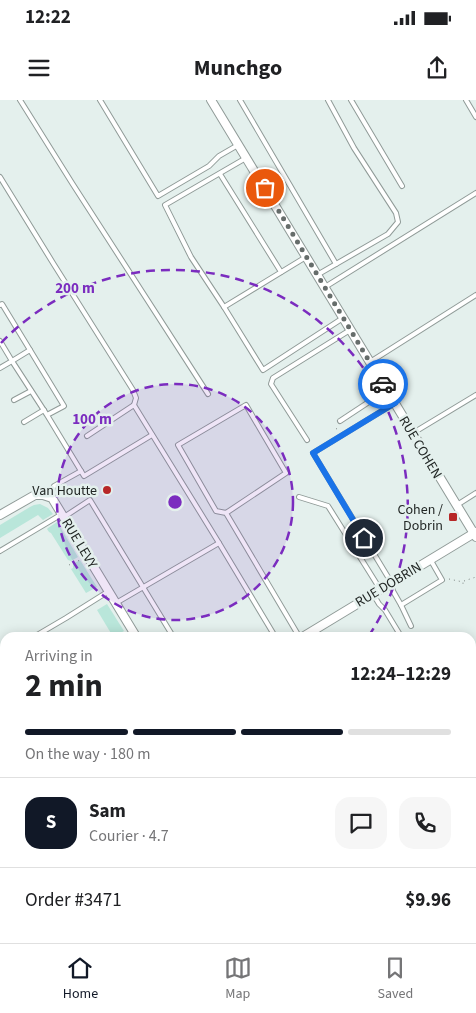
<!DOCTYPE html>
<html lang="en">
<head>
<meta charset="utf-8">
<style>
  body { margin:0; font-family:"Source Sans 3",sans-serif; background:#f6f6f6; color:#202124; height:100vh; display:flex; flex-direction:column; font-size:19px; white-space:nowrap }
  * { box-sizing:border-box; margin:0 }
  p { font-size:16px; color:#757577 }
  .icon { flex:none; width:28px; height:28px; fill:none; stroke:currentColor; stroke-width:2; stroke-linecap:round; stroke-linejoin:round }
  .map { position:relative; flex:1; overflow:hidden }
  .sheet { position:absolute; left:0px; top:532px; width:476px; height:311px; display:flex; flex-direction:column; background:#fff; border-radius:15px 15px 0 0; box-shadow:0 2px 12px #0003 }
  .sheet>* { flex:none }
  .pin { position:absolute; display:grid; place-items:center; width:42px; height:42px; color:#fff; margin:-21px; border:2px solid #fff; border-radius:50%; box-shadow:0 1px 5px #0007 }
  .courier { position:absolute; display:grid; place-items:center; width:50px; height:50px; margin:-25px; border:4px solid #1a73e8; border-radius:50%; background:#fff; color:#222; box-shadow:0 1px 6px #0007 }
  .headline em { font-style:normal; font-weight:700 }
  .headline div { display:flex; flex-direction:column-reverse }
  .headline { display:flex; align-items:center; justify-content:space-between; height:85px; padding:0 25px }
  h1 { font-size:32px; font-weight:700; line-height:38px }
  .bar { display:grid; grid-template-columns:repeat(4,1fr); gap:8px 5px; align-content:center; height:60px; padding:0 25px }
  .bar i { height:6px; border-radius:4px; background:#e0e0e0 }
  .bar .on { background:#111827 }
  .bar p { grid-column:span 4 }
  .line { display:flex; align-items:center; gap:12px; padding:0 25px; border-top:1px solid #e0e0e0 }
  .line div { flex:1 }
  .round { display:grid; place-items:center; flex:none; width:52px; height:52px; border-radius:15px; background:#f6f6f6 }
  .status { display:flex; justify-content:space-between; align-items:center; height:35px; padding:0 25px; background:#fff; direction:ltr }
  .status svg { height:14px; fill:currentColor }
  header { display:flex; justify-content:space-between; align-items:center; height:65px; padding:0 25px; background:#fff; font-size:22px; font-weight:700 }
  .menu { display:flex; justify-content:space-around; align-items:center; height:70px; border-top:1px solid #e0e0e0; background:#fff; font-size:14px; color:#757577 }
  .menu a { display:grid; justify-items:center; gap:2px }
  .menu .on { color:#111827 }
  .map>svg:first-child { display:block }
  .green { fill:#b9e6da }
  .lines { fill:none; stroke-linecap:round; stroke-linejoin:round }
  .lane-casing { stroke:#909b98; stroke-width:6 }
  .street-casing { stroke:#909b98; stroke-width:10 }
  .path { stroke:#7c8482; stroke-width:1; stroke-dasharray:1 4; stroke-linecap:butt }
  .lane { stroke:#fff; stroke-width:4 }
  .street { stroke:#fff; stroke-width:8 }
  .done { stroke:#666d6b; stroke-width:5; stroke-dasharray:0 9 }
  .route { stroke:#1a73e8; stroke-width:6 }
  .ring { fill:none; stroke:#7b2cbf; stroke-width:2.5; stroke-dasharray:9 6 }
  .poi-dot { fill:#b72727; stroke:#e4f0ed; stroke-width:2 }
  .labels { text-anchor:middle; stroke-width:5; stroke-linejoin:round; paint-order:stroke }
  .street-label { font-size:14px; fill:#222725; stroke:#e4f0ed }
  .poi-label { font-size:14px; fill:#222725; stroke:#e4f0ed; text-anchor:end }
  .centre { fill:#7b2cbf; stroke:#e4f0ed; stroke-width:2.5 }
  .ring-label { font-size:15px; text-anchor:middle; font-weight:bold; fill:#7b2cbf; stroke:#e4f0ed; stroke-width:5; stroke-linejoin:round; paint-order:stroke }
</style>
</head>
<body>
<div class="status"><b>12:22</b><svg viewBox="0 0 49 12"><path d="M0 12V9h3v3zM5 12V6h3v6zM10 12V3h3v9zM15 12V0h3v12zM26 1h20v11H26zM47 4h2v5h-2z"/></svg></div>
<header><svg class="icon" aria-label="menu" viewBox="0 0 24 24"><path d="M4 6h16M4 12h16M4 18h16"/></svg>Munchgo<svg class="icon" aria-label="share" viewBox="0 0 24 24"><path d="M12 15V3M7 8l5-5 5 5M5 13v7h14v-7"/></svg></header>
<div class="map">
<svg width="476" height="843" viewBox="0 0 476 843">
  <rect width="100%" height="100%" fill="#e4f0ed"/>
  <!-- green -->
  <g class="green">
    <path d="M40 404 48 408 53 414 43 420 38 415 0 438V425L30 407 34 405Z"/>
    <path d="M57 422 78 457 71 461 68 460 51 433 49 432 47 429 48 428Z"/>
    <path d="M80 460 97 487 86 493 71 469 73 468V464Z"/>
    <path d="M107 504 124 531 117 535H112L97 510Z"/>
  </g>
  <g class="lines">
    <!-- lane casing -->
    <g class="lane-casing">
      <g id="lane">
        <path d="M20 0 72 83 208 294"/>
        <path d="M100 0 158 96 209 66 219 56 238 45"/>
        <path d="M240 0 336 164"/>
        <path d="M351 0 402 86"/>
        <path d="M466 0 476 17"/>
        <path d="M220 74 281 172"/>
        <path d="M0 77 53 163 133 290 136 298 134 305"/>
        <path d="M306 157 224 207 263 270 343 218"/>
        <path d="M317 175 388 134 398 122 396 113 354 48 328 0"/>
        <path d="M325 187 476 93"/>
        <path d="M0 205 2 204 30 250"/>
        <path d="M224 207 191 157 165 105 246 58"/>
        <path d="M0 241 12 261 0 268"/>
        <path d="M370 262 476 195"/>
        <path d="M14 300 31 291"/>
        <path d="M395 303 313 353 391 482 393 491 401 505 442 480 430 459"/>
        <path d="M47 315 64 306 30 250 12 261 47 315 84 376 152 335"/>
        <path d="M340 321 387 290"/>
        <path d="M24 322 44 310"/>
        <path d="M413 333 476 295"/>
        <path d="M87 336 134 305 219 443 276 538"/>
        <path d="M307 340 271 284 273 278 350 230"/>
        <path d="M49 397 54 386 81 371"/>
        <path d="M299 397 328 406 380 489"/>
        <path d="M457 405 476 393"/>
        <path d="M226 413 286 373 246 305 178 345 216 411 226 413 300 538"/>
        <path d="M64 417 90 400 174 538"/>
        <path d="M0 451 62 414"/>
        <path d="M373 494 379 504 385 510 402 538"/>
        <path d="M116 503 219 443"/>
        <path d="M401 505 411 526"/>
        <path d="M32 538 66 518 109 491"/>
        <path d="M0 557 5 554"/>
        <path d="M0 581 5 589"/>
        <path d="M0 611 5 619"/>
        <path d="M471 652 476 660"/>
        <path d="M0 720 3 722 5 721"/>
        <path d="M0 817 5 821"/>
        <path d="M176 839 184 843"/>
        <path d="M284 839 287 843"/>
        <path d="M14 843 16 839"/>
        <path d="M33 843 35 839"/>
        <path d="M118 843 120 839"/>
        <path d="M233 843 236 839"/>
        <path d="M261 843 263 839"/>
      </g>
    </g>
    <!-- street casing -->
    <g class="street-casing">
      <g id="street">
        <path d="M211 0 476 437"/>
        <path d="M0 415 35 395H43L52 398 137 538"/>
        <path d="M301 538 476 432"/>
        <path d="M320 839 323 843"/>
      </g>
    </g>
    <!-- path -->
    <g class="path">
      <path d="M336 329 340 327"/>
      <path d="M69 465 80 460"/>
      <path d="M449 479 463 482V484"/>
      <path d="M464 481 476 477"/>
    </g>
    <!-- lane -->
    <use href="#lane" class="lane"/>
    <!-- street -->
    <use href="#street" class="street"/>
  </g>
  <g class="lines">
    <!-- done -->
    <path class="done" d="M265 88 383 284"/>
    <!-- route -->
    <path class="route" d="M364 438 313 353 395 303 383 284"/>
  </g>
  <!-- distance rings -->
  <circle cx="175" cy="402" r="118" fill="#7b2cbf" fill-opacity=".12"/>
  <g class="ring">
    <circle cx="175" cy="402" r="118"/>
    <path d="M1 243A236 236 0 0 1 368 537"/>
  </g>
  <!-- markers -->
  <g class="poi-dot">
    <circle cx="107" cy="390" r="5"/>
    <rect x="448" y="412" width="10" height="10" rx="2.5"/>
  </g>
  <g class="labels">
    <!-- street labels -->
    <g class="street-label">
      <text transform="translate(421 347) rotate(59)" y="5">RUE COHEN</text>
      <text transform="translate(80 443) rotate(59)" y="5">RUE LEVY</text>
      <text transform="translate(388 484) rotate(-31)" y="5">RUE DOBRIN</text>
    </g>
    <!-- poi labels -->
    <g class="poi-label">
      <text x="97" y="395">Van Houtte</text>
      <text x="443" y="414">Cohen /<tspan x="443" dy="16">Dobrin</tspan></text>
    </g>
  </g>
  <circle cx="175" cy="402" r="8" class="centre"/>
  <g class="ring-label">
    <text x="75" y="193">200 m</text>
    <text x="92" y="324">100 m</text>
  </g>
</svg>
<div class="pin" style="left:265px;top:88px;background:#ea580c"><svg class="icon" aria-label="bag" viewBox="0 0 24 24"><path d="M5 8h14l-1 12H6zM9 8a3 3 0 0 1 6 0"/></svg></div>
<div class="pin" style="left:364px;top:438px;background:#1f2937"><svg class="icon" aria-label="home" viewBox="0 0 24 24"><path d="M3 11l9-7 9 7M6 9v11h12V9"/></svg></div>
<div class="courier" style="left:383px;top:284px"><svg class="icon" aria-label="car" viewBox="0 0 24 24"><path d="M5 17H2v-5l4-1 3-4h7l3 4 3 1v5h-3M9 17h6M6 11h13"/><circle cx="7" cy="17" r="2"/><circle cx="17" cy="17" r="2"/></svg></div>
<section class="sheet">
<div class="headline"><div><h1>2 min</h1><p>Arriving in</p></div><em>12:24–12:29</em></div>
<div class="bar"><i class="on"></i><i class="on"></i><i class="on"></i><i></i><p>On the way · 180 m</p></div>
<div class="line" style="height:90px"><b class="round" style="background:#111827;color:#fff">S</b><div><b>Sam</b><p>Courier · 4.7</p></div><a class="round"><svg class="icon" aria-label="chat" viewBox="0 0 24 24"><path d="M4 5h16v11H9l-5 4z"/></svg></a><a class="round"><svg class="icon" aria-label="phone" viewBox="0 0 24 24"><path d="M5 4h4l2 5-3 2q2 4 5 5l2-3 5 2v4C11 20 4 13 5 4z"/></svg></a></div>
<div class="line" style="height:65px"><div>Order #3471</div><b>$9.96</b></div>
</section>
</div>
<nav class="menu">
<a class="on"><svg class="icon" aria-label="home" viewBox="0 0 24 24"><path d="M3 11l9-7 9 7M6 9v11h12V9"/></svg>Home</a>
<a><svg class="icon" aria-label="map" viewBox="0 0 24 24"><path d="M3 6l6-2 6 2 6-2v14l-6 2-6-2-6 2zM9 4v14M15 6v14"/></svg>Map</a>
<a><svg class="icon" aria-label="saved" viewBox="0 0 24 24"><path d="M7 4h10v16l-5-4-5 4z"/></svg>Saved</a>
</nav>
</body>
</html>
